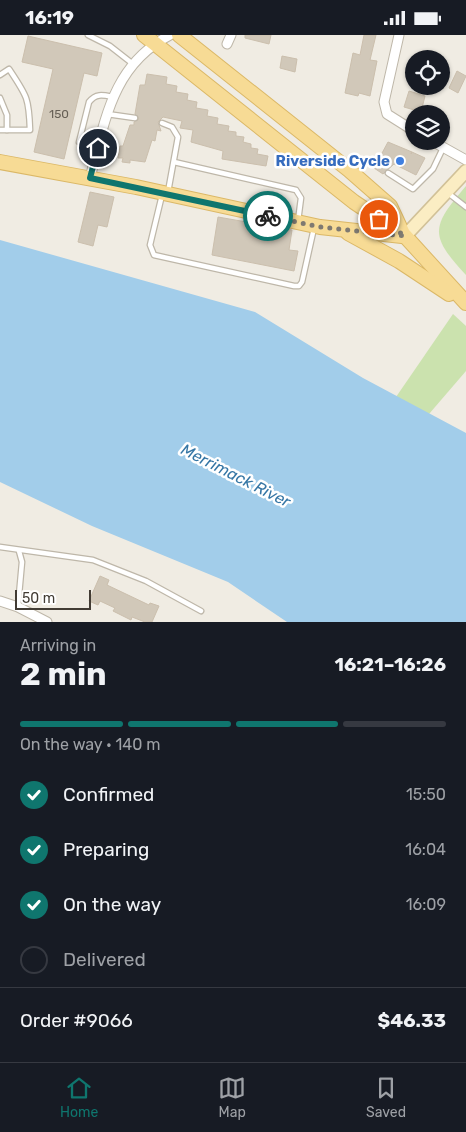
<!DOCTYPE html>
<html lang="en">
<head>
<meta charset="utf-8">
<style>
  body { margin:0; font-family:Rubik,sans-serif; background:#242831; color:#f1f3f6; height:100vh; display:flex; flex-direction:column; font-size:19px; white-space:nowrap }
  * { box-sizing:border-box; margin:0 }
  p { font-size:16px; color:#9ea1a6 }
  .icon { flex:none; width:28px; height:28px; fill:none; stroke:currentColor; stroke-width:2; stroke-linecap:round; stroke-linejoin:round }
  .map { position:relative; height:587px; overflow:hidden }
  .drawer { display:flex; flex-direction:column; background:#171b24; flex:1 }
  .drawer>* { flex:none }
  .tools { position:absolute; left:405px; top:15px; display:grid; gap:10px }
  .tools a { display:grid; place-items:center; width:45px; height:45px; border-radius:50%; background:#171b24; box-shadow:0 1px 4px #0004; font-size:25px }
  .scale { position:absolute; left:15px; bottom:12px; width:76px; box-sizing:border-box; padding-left:5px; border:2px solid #423c34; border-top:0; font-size:14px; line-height:18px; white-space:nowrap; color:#423c34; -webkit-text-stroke:4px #fff; paint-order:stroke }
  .pin { position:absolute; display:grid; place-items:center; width:42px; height:42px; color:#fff; margin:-21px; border:2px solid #fff; border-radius:50%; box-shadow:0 1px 5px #0007 }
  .courier { position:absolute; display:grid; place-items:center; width:50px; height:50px; margin:-25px; border:4px solid #0f766e; border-radius:50%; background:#fff; color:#222; box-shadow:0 1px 6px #0007 }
  .headline em { font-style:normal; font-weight:700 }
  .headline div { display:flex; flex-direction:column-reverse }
  .headline { display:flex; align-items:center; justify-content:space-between; height:85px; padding:0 20px }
  h1 { font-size:32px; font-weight:700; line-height:38px }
  .bar { display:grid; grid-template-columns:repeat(4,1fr); gap:8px 5px; align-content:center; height:60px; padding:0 20px }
  .bar i { height:6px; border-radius:4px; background:#363941 }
  .bar .selected { background:#0f766e }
  .bar p { grid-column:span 4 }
  .line { display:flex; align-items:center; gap:12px; padding:0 20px; border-top:1px solid #363941 }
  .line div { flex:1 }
  ol { padding:0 20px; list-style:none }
  li { display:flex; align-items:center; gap:15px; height:55px }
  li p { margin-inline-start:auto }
  li .icon { padding:5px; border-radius:50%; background:#0f766e; color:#fff; stroke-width:4 }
  li:last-child { color:#9ea1a6 }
  li i { width:28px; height:28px; border:2px solid #363941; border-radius:50% }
  .status { display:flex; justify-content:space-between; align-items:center; height:35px; padding:0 25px; background:#171b24; direction:ltr }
  .status svg { height:14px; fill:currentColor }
  .tab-bar { display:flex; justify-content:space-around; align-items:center; height:70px; border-top:1px solid #363941; background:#171b24; font-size:14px; color:#9ea1a6 }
  .tab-bar a { display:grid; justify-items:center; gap:2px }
  .tab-bar .selected { color:#0f766e }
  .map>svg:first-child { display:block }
  .green { fill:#cbe2ae }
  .water { fill:#a2cdea }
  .building { fill:#d1c8b9; stroke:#cbbfad }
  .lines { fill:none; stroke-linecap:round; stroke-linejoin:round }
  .lane-casing { stroke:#beb7a9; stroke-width:7 }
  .street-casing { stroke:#beb7a9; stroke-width:11 }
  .secondary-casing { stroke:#d1c198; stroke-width:15 }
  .primary-casing { stroke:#dbb867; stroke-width:16 }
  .lane { stroke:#fff; stroke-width:4.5 }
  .street { stroke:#fff; stroke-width:9 }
  .secondary { stroke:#fbedc3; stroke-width:12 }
  .primary { stroke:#f7db95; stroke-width:14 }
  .done { stroke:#7f7a71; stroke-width:5; stroke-dasharray:0 9 }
  .route { stroke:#0f766e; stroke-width:6 }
  .shop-dot { fill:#3f7fe0; stroke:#fff; stroke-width:2 }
  .labels { text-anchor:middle; stroke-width:5; stroke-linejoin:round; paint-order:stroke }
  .number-label { font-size:12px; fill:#665f55 }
  .shop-label { font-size:15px; font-weight:bold; fill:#366cbe; stroke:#fff; text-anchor:end }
  .water-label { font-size:16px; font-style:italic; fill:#3576a5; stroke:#fff }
</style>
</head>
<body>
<div class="status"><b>16:19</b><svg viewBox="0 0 49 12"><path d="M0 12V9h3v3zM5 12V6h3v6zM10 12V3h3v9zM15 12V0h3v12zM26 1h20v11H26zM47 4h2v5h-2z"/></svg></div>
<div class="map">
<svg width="466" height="587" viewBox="0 0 466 587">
  <rect width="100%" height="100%" fill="#f0ece3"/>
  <!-- green -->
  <g class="green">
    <path d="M466 151V240C429 200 431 192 466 151Z"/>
    <path d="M453 279 466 291V336L429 379 396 362Z"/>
  </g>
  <!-- water -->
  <path class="water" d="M0 205 255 277 363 343 466 398V587H287L228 547 92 491 0 447Z"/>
  <!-- building -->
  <g class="building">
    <path d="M245 0H271L269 9 245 3Z"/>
    <path d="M364 0H376L370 25 377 26 370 61 359 58 358 61 345 58 353 18 360 20Z"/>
    <path d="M28 1 102 18 97 41 84 38 64 124 34 117 53 34 22 27Z"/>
    <path d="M282 21 297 24 295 37 280 33Z"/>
    <path d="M457 36 466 41 458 58 449 53Z"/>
    <path d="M147 39 167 42 166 49 177 51 176 57 188 59 187 65 197 67 196 73 208 75 207 81 218 83 217 89 229 91 228 96 236 97V101L244 102 243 107 251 109V113L258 114 257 119 268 121 266 131 222 124 223 116 191 107 193 95 180 93 182 86 163 82 158 87 161 96 157 95 155 106 152 105 145 127 130 125V128L122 127 123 123H118L120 111H123L130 90H134V87L139 84 135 79 140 50H145Z"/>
    <path d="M409 56 425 61 421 77 404 72Z"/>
    <path d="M388 107 412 117 411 119 412 117 425 123 416 140 394 129 383 139 374 133Z"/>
    <path d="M90 157 114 162 107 192 98 190 93 211 78 207Z"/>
    <path d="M218 182 292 195 289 215 298 216 294 236 212 220Z"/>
    <path d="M100 541 109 545 107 550 149 570 150 568 159 571 152 587H145L132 582 131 585 113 576 115 573 100 566 98 570 89 566Z"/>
  </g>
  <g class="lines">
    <!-- lane casing -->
    <g class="lane-casing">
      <g id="lane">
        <path d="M88 0 110 11 133 29"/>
        <path d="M0 40 9 34C27 61 29 63 30 95H0"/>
        <path d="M0 63 7 80V95"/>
        <path d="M107 79 135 83"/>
        <path d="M162 88 172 92 178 102 168 157"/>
        <path d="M98 113 79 107 89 67C96 58 103 60 113 62"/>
        <path d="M174 127 296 155 301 163 298 186"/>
        <path d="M388 138 413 154 433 134 443 113"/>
        <path d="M448 158 466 172"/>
        <path d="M162 160 150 210 154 220 294 251H299L302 247 314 193"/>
        <path d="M0 512 93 525 146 546 201 576"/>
        <path d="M18 571 22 527 19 516"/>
      </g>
    </g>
    <!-- street casing -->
    <g class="street-casing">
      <g id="street">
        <path d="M399 0 384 67 387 79 414 96"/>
        <path d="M227 9 231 0"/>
        <path d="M432 106 466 125"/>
        <path d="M90 143C105 86 112 30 170 0"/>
        <path d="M0 566 18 572 47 587"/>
      </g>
    </g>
    <!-- secondary casing -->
    <g class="secondary-casing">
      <path id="secondary" d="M405 201 466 136"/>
    </g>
    <!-- primary casing -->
    <g class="primary-casing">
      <g id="primary">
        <path d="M144 0 354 167 405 201 466 268"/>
        <path d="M179 0 349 135 390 171 404 201"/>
        <path d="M0 127 136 152 320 192 402 201"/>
        <path d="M348 198 399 226 449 259"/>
      </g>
    </g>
    <!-- lane -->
    <use href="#lane" class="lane"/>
    <!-- street -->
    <use href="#street" class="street"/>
    <!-- secondary -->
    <use href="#secondary" class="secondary"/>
    <!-- primary -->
    <use href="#primary" class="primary"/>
  </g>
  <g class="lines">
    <!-- done -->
    <path class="done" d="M268 181 320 192 405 201 379 184"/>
    <!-- route -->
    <path class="route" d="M98 113 90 143 268 181"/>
  </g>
  <!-- markers -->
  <circle class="shop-dot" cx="400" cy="126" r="5"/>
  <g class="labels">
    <!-- number labels -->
    <g class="number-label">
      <text x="59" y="83">150</text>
    </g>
    <!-- shop labels -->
    <g class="shop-label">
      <text x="390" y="131">Riverside Cycle</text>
    </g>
    <!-- water labels -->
    <g class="water-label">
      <text transform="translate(236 440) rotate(27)" y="6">Merrimack River</text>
    </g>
  </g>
</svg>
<div class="tools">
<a><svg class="icon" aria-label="locate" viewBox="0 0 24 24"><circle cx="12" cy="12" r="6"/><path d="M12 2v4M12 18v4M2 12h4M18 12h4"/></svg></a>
<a><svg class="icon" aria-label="layers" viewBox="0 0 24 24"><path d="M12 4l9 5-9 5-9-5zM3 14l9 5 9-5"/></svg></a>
</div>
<div class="scale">50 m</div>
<div class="pin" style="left:379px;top:184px;background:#ea580c"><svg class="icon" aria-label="bag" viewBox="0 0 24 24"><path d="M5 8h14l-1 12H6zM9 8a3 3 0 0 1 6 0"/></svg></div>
<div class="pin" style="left:98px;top:113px;background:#1f2937"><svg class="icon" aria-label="home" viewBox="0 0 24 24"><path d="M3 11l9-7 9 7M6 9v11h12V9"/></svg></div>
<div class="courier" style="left:268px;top:181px"><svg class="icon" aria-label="bike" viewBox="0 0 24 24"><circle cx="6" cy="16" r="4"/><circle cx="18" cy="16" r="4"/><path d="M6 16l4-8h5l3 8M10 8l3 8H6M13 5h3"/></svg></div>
</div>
<section class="drawer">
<div class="headline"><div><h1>2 min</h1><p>Arriving in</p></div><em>16:21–16:26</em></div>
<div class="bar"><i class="selected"></i><i class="selected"></i><i class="selected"></i><i></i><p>On the way · 140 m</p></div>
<ol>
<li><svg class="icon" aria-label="check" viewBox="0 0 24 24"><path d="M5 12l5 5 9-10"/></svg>Confirmed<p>15:50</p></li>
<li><svg class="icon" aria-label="check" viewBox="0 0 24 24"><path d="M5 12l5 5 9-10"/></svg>Preparing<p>16:04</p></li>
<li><svg class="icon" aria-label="check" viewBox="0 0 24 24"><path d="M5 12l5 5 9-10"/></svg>On the way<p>16:09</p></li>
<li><i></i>Delivered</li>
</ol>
<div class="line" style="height:65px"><div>Order #9066</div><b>$46.33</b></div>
</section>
<nav class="tab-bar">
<a class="selected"><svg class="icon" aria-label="home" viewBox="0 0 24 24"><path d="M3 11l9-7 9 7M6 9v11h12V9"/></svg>Home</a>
<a><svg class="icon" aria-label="map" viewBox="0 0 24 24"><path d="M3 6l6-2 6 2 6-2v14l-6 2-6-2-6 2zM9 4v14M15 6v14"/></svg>Map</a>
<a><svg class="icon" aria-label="saved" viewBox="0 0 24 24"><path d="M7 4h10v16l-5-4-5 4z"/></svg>Saved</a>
</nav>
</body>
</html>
